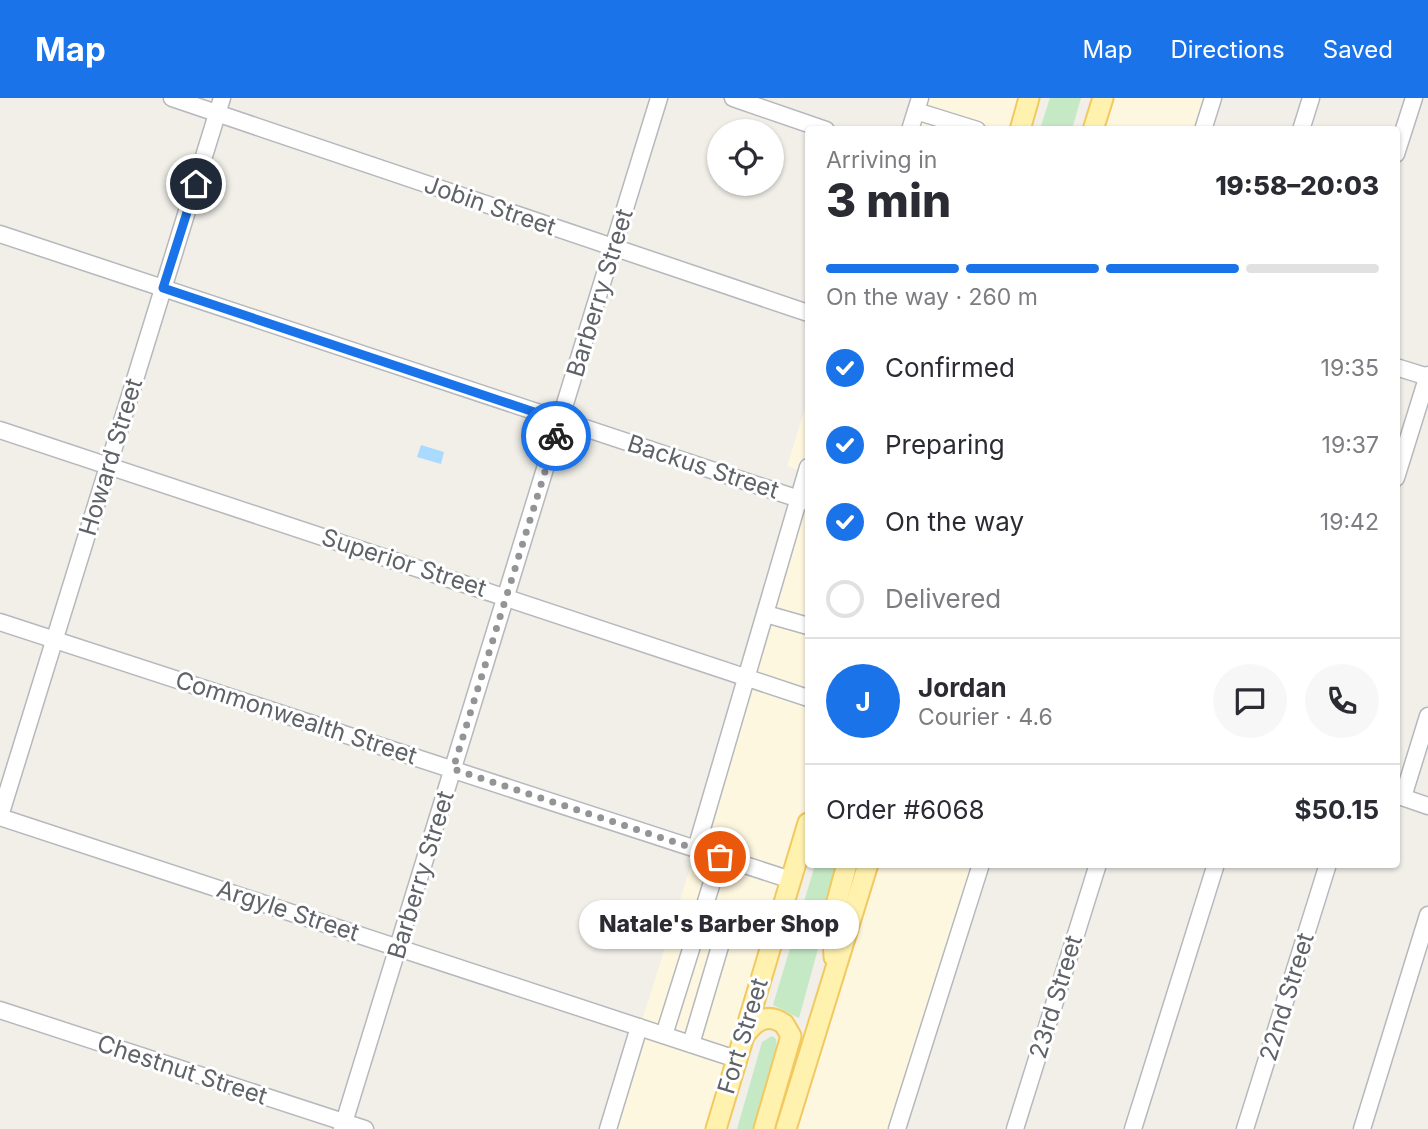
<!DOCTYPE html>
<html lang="en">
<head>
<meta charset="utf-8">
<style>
  body { margin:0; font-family:Inter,sans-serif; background:#f7f7f7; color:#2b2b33; height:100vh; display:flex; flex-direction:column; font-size:26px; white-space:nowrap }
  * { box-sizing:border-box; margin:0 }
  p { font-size:23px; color:#7c7c81 }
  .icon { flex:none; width:38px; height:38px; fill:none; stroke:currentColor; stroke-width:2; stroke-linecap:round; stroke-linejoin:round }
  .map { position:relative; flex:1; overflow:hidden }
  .drawer { position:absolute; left:805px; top:28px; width:595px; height:742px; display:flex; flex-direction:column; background:#fff; border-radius:7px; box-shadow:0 2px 5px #0004 }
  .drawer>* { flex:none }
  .tools { position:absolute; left:707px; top:21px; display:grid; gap:14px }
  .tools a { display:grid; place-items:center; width:77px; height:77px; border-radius:50%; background:#fff; box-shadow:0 2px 5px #0004; font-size:35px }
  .pin { position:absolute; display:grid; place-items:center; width:60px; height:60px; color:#fff; margin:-30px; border:4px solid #fff; border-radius:50%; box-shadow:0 2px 7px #0007 }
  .courier { position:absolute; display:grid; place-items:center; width:70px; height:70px; margin:-35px; border:5px solid #1a73e8; border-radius:50%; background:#fff; color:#222; box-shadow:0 2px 9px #0007 }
  .bubble { position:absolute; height:49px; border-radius:24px; background:#fff; box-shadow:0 2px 5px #0004; font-size:23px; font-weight:800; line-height:49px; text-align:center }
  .overview em { font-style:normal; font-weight:800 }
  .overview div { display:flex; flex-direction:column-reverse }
  .overview { display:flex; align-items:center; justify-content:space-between; height:119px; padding:0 21px }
  h1 { font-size:46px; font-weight:800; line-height:52px }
  .bar { display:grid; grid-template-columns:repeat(4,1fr); gap:10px 7px; align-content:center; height:84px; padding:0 21px }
  .bar i { height:9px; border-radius:5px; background:#e1e1e2 }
  .bar .selected { background:#1a73e8 }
  .bar p { grid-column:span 4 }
  .line { display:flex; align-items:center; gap:18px; padding:0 21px; border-top:2px solid #e1e1e2 }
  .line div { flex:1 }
  .round { display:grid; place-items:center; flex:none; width:74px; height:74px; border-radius:37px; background:#f7f7f7 }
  ol { padding:0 21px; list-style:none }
  li { display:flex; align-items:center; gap:21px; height:77px }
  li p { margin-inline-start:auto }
  li .icon { padding:7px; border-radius:50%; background:#1a73e8; color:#fff; stroke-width:4 }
  li:last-child { color:#7c7c81 }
  li i { width:38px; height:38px; border:4px solid #e1e1e2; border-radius:50% }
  header { display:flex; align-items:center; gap:42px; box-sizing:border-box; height:98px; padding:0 35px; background:#1a73e8; color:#fff }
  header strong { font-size:33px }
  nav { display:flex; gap:38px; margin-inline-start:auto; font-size:24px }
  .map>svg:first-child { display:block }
  .commercial { fill:#fef7e0 }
  .green { fill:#c5e8c5 }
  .water { fill:#aadaff }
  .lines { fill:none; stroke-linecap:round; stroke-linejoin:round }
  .minor-casing { stroke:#b5b8bc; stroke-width:19 }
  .major-casing { stroke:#f2c960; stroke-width:23 }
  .minor { stroke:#fff; stroke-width:16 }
  .major { stroke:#fff2af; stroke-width:19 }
  .done { stroke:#929495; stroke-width:7; stroke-dasharray:0 12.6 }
  .route { stroke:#1a73e8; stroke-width:9 }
  .labels { text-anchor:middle; stroke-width:6; stroke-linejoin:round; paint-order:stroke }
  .street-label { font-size:24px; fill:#5f6368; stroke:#fff }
</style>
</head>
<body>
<header>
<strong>Map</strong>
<nav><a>Map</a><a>Directions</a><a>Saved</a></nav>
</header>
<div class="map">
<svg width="1428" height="1031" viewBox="0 0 1428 1031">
  <rect width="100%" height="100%" fill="#f1efe8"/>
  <!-- commercial -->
  <g class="commercial">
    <path d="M920 0H1029L1020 31 910 32Z"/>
    <path d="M1103 0H1213L1203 31 1093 32Z"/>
    <path d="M808 301V386L800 373 787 368Z"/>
    <path d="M799 401 808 404V725L716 1031H608L696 751Z"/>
    <path d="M868 767H981L897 1031H786Z"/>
  </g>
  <!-- green -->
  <g class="green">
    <path d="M1050 0H1081L1072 31H1040Z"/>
    <path d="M815 767H841L799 920 773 907Z"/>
    <path d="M772 938 776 941 777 957 758 1031H737L762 944Z"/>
  </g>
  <!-- water -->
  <path class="water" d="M421 347 444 354 441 366 417 359Z"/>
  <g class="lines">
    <!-- minor casing -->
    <g class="minor-casing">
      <g id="minor">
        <path d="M172 0 808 215"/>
        <path d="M733 0 826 32"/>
        <path d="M916 13 977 32"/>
        <path d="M910 32 920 0"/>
        <path d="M1203 32 1213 0"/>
        <path d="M1301 32 1311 0"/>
        <path d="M1396 56 1414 0"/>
        <path d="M0 136 808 404"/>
        <path d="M1396 269 1428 279"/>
        <path d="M0 332 808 600"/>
        <path d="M1396 380 1428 277"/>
        <path d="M766 516 808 528"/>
        <path d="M0 524 791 782"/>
        <path d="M1396 697 1428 708"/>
        <path d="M1403 699 1428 618"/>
        <path d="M0 718 222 0"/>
        <path d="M0 719 736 961"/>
        <path d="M696 751 808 369"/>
        <path d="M0 912 365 1031"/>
        <path d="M664 937 720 759"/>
        <path d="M691 946 721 845 695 836"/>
        <path d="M342 1031 659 0"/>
        <path d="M608 1031 639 929"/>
        <path d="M897 1031 981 766"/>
        <path d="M1015 1031 1098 766"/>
        <path d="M1133 1031 1216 766"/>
        <path d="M1245 1031 1328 766"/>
        <path d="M1362 1031 1428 817"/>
      </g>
    </g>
    <!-- major casing -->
    <g class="major-casing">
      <g id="major">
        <path d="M1020 32 1029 0"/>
        <path d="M1093 32 1103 0"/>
        <path d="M834 859 832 822 847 766"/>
        <path d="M744 938C755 923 767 914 784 926L791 938 764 1031"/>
        <path d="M716 1031 808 725"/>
        <path d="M786 1031 868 766"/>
      </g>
    </g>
    <!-- minor -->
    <use href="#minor" class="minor"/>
    <!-- major -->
    <use href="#major" class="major"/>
  </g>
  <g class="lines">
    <!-- done -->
    <path class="done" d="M556 338 453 671 720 759"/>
    <!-- route -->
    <path class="route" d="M196 86 163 190 561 323 556 338"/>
  </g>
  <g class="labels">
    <!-- street labels -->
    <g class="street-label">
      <text transform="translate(490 108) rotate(19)" y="8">Jobin Street</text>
      <text transform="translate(600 195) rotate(-73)" y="8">Barberry Street</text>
      <text transform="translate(111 359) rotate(-73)" y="8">Howard Street</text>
      <text transform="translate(703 369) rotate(18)" y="8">Backus Street</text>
      <text transform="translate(404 465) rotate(18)" y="8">Superior Street</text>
      <text transform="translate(296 620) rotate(18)" y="8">Commonwealth Street</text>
      <text transform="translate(421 777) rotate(-73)" y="8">Barberry Street</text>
      <text transform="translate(288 813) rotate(18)" y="8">Argyle Street</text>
      <text transform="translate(1056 899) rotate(-73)" y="8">23rd Street</text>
      <text transform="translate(1287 899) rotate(-73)" y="8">22nd Street</text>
      <text transform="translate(743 938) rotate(-73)" y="8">Fort Street</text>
      <text transform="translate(182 972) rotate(18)" y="8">Chestnut Street</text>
    </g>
  </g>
</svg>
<div class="tools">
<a><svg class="icon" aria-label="locate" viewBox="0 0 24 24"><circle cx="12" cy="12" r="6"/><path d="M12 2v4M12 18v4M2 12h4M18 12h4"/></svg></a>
</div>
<div class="pin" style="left:720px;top:759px;background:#ea580c"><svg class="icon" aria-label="bag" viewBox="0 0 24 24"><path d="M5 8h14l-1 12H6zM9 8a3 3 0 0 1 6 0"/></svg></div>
<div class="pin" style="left:196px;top:86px;background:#1f2937"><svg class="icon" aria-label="home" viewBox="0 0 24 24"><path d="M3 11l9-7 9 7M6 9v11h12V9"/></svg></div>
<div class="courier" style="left:556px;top:338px"><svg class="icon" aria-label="bike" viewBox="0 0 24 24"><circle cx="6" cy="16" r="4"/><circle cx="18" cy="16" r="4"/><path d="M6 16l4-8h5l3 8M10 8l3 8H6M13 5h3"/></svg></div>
<div class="bubble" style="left:579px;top:802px;width:280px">Natale's Barber Shop</div>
<section class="drawer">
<div class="overview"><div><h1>3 min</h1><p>Arriving in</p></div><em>19:58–20:03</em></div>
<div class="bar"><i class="selected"></i><i class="selected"></i><i class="selected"></i><i></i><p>On the way · 260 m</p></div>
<ol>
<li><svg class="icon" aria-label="check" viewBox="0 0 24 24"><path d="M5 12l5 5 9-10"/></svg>Confirmed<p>19:35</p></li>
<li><svg class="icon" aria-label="check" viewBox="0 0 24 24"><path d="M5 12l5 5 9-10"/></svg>Preparing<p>19:37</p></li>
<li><svg class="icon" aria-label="check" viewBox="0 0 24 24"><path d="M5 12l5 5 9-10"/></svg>On the way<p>19:42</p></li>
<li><i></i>Delivered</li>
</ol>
<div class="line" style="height:126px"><b class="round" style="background:#1a73e8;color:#fff">J</b><div><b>Jordan</b><p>Courier · 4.6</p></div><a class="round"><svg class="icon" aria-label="chat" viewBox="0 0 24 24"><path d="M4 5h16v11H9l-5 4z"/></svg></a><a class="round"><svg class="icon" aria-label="phone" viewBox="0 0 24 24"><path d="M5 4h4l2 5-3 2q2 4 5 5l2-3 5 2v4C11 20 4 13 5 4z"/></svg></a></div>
<div class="line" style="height:91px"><div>Order #6068</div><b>$50.15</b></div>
</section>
</div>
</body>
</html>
